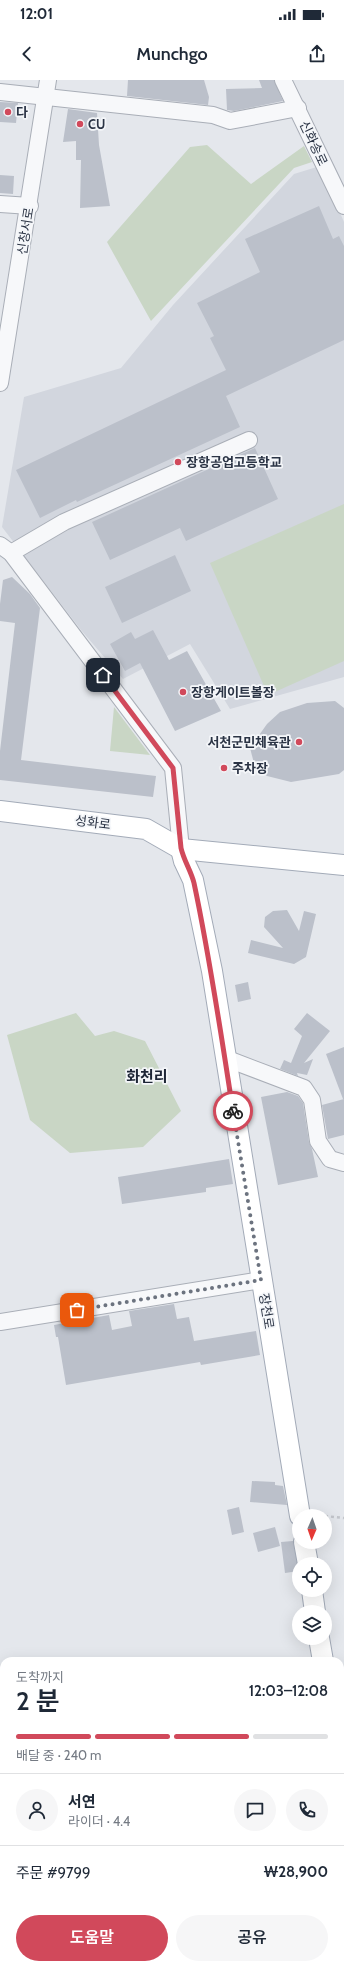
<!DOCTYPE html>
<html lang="ko">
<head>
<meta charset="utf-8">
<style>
  body { margin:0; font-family:Cabin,"Noto Sans KR",sans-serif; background:#f6f6f7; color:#1f2937; height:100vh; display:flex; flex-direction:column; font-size:15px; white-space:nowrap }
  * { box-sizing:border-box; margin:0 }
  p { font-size:13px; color:#747a83 }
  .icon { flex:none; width:22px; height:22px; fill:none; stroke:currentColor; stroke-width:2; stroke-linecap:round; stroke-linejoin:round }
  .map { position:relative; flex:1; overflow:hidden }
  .drawer { position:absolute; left:0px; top:1577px; width:344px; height:312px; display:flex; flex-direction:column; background:#fff; border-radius:12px 12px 0 0; box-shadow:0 4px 16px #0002 }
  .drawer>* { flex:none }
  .needle { width:26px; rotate:182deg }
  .buttons { position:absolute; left:292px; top:1429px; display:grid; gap:8px }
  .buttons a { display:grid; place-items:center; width:40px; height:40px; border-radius:50%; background:#fff; box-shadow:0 4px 16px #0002; font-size:20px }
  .pin { position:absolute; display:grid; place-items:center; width:34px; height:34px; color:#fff; margin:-17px; border-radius:8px; box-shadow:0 2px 6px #0006 }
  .courier { position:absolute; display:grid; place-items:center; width:40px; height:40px; margin:-20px; border:3px solid #d1495b; border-radius:50%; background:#fff; color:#222; box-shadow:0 1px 5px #0007 }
  .overview em { font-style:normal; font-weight:600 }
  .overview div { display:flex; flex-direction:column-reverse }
  .overview { display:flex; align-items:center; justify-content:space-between; height:68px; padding:0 16px }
  h1 { font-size:26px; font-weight:600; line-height:30px }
  .bar { display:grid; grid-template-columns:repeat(4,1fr); gap:6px 4px; align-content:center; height:48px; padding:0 16px }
  .bar i { height:5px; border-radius:3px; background:#e0e1e3 }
  .bar .on { background:#d1495b }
  .bar p { grid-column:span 4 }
  .line { display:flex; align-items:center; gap:10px; padding:0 16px; border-top:1px solid #e0e1e3 }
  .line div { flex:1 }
  .round { display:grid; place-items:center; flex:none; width:42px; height:42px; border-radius:21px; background:#f6f6f7 }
  .cta { display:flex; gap:8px; margin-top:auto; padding:8px 16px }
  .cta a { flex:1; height:46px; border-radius:24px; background:#d1495b; color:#fff; font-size:16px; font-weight:600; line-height:46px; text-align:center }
  .cta a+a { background:#f6f6f7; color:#1f2937 }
  .status { display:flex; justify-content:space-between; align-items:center; height:28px; padding:0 20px; background:#fff; direction:ltr }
  .status svg { height:11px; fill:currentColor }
  header { display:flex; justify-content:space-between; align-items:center; height:52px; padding:0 16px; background:#fff; font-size:18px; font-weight:600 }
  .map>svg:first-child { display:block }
  .built { fill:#d2d6de }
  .green { fill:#c9d6c5 }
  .building { fill:#bbc0ca }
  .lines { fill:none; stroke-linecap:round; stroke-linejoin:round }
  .minor-casing { stroke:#a9aeb7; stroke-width:18 }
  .major-casing { stroke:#a3abb8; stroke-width:22 }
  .path { stroke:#c2c5cb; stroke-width:2.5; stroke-dasharray:3 3; stroke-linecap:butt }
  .minor { stroke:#f7f8fa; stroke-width:16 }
  .major { stroke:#fff; stroke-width:20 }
  .done { stroke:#6c737f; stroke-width:4; stroke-dasharray:0 7.2 }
  .route { stroke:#d1495b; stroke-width:5 }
  .poi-dot { fill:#d1495b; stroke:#f4f6f9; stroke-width:1.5 }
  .labels { text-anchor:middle; stroke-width:3.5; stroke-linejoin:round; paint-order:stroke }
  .poi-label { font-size:13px; font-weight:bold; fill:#2b3445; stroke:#f4f6f9; text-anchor:start }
  .street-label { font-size:13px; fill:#2b3445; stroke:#f4f6f9 }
  .quarter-label { font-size:15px; font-weight:bold; fill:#1d2536; stroke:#f4f6f9 }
</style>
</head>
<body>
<div class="status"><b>12:01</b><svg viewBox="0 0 49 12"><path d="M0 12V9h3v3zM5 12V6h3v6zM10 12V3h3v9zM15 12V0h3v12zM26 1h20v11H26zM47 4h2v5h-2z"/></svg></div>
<header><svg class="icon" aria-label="back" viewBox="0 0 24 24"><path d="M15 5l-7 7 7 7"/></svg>Munchgo<svg class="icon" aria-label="share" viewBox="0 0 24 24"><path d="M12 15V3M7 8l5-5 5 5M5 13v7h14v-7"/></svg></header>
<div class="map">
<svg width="344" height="1889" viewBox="0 0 344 1889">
  <rect width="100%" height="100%" fill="#e4e7ec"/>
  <!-- built -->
  <path class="built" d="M320 86 344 142V597L230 629 190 564 123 599 81 550 2 447 24 317 121 288 173 225 294 94Z"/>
  <!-- green -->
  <g class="green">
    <path d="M207 65 251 104 304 66 312 82 294 88 151 241 107 162 190 67Z"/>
    <path d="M344 424V581L268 615 210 483Z"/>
    <path d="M114 627 150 675 110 671Z"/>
    <path d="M76 933 95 956 114 951 145 961 181 1031 143 1067 70 1073 30 1040 7 955Z"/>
  </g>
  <!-- building -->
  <g class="building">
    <path d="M128 0H204L209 17 208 25 127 16Z"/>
    <path d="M259 0H274L283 21 234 31 227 30 226 9 262 8Z"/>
    <path d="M0 22 18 23 16 43 0 42Z"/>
    <path d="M68 29 97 33 99 65 110 126 80 128 81 80H76V61L63 62Z"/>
    <path d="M0 95 14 96 13 114 0 113Z"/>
    <path d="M319 126 333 159 339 156 344 166V260L226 316 240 347 77 422 76 420 40 438 16 390 226 290 210 258 214 256 197 223 260 192 245 159Z"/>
    <path d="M255 368 278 419 186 461 180 448 110 480 92 442Z"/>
    <path d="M175 475 191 511 122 543 105 507Z"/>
    <path d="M12 497 30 514 40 528 21 680 156 696 153 717 0 700V671L15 543 0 541V524L3 500Z"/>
    <path d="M153 550 169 580 187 571 221 631 175 651 140 583 125 591 110 564 131 552 135 559Z"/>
    <path d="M335 621 344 628V690L339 694 291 702 267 696 255 687 250 668 267 644 280 632 307 623Z"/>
    <path d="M287 830 299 851 304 831 316 834 306 877 294 884 248 873 251 860 283 868 264 847 265 837 273 831Z"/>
    <path d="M248 902 251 919 238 922 235 905Z"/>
    <path d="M307 933 330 951 304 983 313 979 307 995 297 993 298 996 280 989 284 980 291 983 302 956 294 949Z"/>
    <path d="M344 967V1019H343L326 974Z"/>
    <path d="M287 1012 298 1016 303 1023 309 1062 312 1069 318 1097 278 1105 261 1017Z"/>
    <path d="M344 1019V1055L328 1059 322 1025Z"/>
    <path d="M229 1079 233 1104 206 1108V1112L122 1124 118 1097Z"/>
    <path d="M174 1224 177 1239 189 1237 194 1261 256 1251 260 1275 201 1285 200 1282 66 1305 58 1257H56L54 1245 109 1235 112 1250 132 1246 129 1231Z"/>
    <path d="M252 1401 275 1402V1405L283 1406 287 1425 250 1422Z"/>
    <path d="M239 1427 244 1452 232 1455 227 1430Z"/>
    <path d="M275 1447 280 1466 258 1472 253 1453Z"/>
    <path d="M293 1461 299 1491 285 1493 281 1462Z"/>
  </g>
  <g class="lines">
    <!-- minor casing -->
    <g class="minor-casing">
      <g id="minor">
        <path d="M283 0 344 126"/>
        <path d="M0 12 213 35 230 41 298 28"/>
        <path d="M0 124 30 126"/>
        <path d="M0 303 48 0"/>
        <path d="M0 465 11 473 173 688 181 769"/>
        <path d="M11 473 64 442 249 360"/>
        <path d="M225 978 304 1008 312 1020 318 1061 330 1079 344 1083"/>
        <path d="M0 1242 261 1200"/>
      </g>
    </g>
    <!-- major casing -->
    <g class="major-casing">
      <g id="major">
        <path d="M0 731 146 749 181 769 344 785"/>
        <path d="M181 769 184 781 193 800 212 891 300 1436"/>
        <path d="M304 1462 308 1484"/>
        <path d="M312 1510 315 1532"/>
        <path d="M319 1558 323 1581"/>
        <path d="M340 1689 344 1714"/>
      </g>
    </g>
    <!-- path -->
    <path class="path" d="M325 1436 344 1438"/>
    <!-- minor -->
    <use href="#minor" class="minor"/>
    <!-- major -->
    <use href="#major" class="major"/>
  </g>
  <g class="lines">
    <!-- done -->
    <path class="done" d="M77 1230 261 1200 233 1031"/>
    <!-- route -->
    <path class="route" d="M103 595 173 688 181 768C184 781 191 791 194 803 210 878 221 954 233 1031"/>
  </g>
  <!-- markers -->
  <g class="poi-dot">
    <circle cx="8" cy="32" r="4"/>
    <circle cx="80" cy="44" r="4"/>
    <circle cx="178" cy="382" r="4"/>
    <circle cx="183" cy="612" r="4"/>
    <circle cx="299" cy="662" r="4"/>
    <circle cx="224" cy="688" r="4"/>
  </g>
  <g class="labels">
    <!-- poi labels -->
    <g class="poi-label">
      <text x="16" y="37">다</text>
      <text x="88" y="49">CU</text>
      <text x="186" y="387">장항공업고등학교</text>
      <text x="191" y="617">장항게이트볼장</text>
      <text x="291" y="667" text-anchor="end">서천군민체육관</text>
      <text x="232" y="693">주차장</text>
    </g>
    <!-- street labels -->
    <g class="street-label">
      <text transform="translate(314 63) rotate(65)" y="5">신화송로</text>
      <text transform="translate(25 151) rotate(-81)" y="5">신창서로</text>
      <text transform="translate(93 742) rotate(7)" y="5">성화로</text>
      <text transform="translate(267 1231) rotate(81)" y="5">장천로</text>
    </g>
    <!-- quarter labels -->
    <g class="quarter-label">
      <text x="147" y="1002">화천리</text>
    </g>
  </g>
</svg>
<div class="buttons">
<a><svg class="needle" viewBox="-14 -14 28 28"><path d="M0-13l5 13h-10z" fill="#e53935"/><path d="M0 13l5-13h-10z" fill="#747a83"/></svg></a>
<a><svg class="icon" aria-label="locate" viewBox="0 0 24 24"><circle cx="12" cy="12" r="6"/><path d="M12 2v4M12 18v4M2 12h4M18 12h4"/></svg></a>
<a><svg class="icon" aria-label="layers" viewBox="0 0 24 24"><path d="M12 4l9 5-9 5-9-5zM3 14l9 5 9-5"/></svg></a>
</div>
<div class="pin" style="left:77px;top:1230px;background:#ea580c"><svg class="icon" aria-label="bag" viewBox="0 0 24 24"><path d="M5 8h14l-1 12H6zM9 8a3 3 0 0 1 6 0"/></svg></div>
<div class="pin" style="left:103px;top:595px;background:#1f2937"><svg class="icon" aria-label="home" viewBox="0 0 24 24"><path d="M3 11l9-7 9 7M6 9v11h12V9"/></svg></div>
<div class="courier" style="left:233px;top:1031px"><svg class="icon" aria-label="bike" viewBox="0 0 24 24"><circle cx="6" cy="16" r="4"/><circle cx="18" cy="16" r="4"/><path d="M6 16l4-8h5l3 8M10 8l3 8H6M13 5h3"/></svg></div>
<section class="drawer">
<div class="overview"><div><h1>2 분</h1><p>도착까지</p></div><em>12:03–12:08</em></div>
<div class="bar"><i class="on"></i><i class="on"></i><i class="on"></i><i></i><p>배달 중 · 240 m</p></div>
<div class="line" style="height:72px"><a class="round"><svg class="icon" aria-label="person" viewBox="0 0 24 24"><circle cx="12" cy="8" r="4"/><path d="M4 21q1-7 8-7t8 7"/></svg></a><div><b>서연</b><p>라이더 · 4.4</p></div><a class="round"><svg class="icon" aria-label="chat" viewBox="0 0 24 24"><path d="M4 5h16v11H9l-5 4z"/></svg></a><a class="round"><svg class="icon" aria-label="phone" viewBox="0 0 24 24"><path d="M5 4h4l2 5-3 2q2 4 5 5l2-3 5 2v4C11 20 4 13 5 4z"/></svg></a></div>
<div class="line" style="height:52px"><div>주문 #9799</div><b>₩28,900</b></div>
<div class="cta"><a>도움말</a><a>공유</a></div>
</section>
</div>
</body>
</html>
